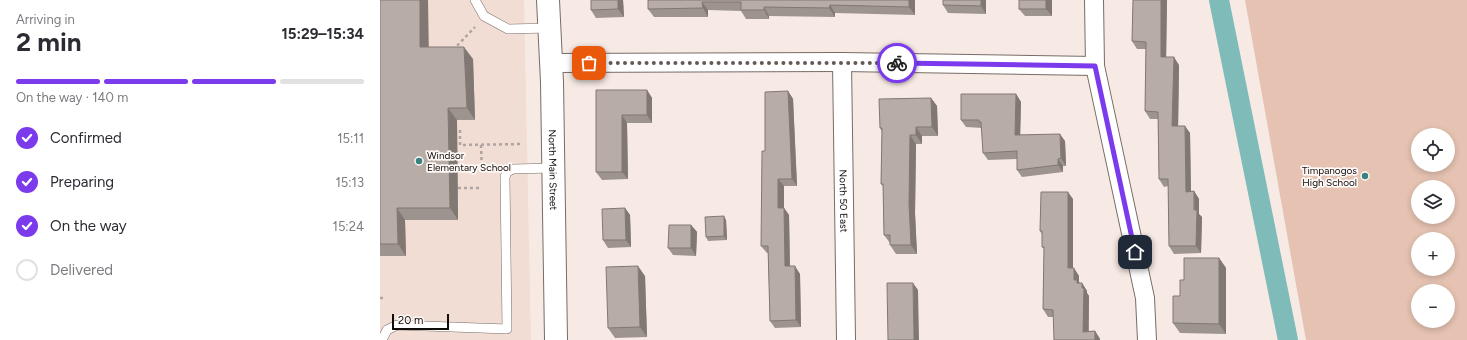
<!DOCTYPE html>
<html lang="en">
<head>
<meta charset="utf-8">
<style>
  body { margin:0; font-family:Figtree,sans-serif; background:#f2f2f3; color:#2b2b33; height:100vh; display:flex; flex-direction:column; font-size:15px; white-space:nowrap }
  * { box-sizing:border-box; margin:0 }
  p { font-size:13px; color:#7c7c81 }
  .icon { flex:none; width:22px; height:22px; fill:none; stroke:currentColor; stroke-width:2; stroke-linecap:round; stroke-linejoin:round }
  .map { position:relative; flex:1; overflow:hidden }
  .drawer { display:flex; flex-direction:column; background:#fff; width:380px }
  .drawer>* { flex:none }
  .controls { position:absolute; left:1031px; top:128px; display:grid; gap:8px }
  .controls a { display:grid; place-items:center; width:44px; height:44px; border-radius:50%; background:#fff; box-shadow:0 2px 6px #0003; font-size:20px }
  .scale { position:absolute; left:12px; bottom:10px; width:57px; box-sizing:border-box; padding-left:4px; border:2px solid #100c0a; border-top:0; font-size:11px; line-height:14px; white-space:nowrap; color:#100c0a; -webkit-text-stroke:3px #fef9f7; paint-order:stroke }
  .pin { position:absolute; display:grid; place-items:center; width:34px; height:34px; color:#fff; margin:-17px; border-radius:8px; box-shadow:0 2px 6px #0006 }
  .courier { position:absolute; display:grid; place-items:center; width:40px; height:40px; margin:-20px; border:3px solid #7c3aed; border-radius:50%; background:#fff; color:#222; box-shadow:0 1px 5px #0007 }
  .overview em { font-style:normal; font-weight:700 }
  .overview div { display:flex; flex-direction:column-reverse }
  .overview { display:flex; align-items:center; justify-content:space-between; height:68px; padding:0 16px }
  h1 { font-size:26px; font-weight:700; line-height:30px }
  .bar { display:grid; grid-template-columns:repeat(4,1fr); gap:6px 4px; align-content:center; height:48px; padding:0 16px }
  .bar i { height:5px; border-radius:3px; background:#e1e1e2 }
  .bar .current { background:#7c3aed }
  .bar p { grid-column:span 4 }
  ol { padding:0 16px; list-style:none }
  li { display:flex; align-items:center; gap:12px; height:44px }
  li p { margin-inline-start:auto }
  li .icon { padding:4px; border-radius:50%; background:#7c3aed; color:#fff; stroke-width:4 }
  li:last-child { color:#7c7c81 }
  li i { width:22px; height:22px; border:2px solid #e1e1e2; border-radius:50% }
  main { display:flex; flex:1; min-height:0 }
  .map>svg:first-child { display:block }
  .built { fill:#f1ddd3 }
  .green { fill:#e5c2b1; fill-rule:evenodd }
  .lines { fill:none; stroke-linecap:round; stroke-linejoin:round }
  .canal { stroke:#7fbbb9; stroke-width:20 }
  .lane-casing { stroke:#776c66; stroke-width:10 }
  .street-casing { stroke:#776c66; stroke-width:20 }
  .secondary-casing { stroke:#776c66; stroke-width:24 }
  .path { stroke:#afa4a0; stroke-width:2.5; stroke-dasharray:3 3; stroke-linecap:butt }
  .lane { stroke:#fff; stroke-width:9 }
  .street { stroke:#fff; stroke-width:18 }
  .secondary { stroke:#fff; stroke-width:22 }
  .wall { fill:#9e948f }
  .shaded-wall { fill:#817874 }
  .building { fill:#b8aca6; stroke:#817874 }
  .done { stroke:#615a56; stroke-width:4; stroke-dasharray:0 7.2 }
  .route { stroke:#7c3aed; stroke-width:5 }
  .poi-dot { fill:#398280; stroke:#fef9f7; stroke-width:1.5 }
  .labels { text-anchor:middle; stroke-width:3.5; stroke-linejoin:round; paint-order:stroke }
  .poi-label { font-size:10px; fill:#100c0a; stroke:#fef9f7; text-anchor:start }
  .street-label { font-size:10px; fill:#100c0a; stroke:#fef9f7 }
</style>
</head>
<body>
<main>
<section class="drawer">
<div class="overview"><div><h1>2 min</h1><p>Arriving in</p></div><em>15:29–15:34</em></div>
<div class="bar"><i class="current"></i><i class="current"></i><i class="current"></i><i></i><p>On the way · 140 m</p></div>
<ol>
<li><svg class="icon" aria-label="check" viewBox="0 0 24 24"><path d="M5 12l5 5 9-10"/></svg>Confirmed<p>15:11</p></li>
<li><svg class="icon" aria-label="check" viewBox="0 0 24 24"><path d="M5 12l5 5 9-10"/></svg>Preparing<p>15:13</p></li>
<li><svg class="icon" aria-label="check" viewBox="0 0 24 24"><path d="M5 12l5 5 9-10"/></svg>On the way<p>15:24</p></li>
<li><i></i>Delivered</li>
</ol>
</section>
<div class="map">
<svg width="1087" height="340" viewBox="0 0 1087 340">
  <rect width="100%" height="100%" fill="#f7eae4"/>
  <!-- built -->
  <path class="built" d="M0 0H144L151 340H0Z"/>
  <!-- green -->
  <path class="green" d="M865 0H1087V340H926ZM1038 135H1068V165H1038ZM1038 187H1068V217H1038ZM1038 239H1068V269H1038ZM1038 291H1068V321H1038Z"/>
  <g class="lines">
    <!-- canal -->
    <path class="canal" d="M839 0 908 340"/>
    <!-- lane casing -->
    <g class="lane-casing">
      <g id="lane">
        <path d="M95 0 104 16 128 29 169 28"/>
        <path d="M2 340 7 330 17 325 127 329 125 177 127 172 133 169 173 168"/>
      </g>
    </g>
    <!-- street casing -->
    <g class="street-casing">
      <g id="street">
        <path d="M714 0 715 66 765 298 767 340"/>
        <path id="s1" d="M462 62 466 340"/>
        <path d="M171 63 462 62 715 66"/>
      </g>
    </g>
    <!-- secondary casing -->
    <g class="secondary-casing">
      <g id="secondary">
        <path id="s2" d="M168 0 172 82 176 340"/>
      </g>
    </g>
    <!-- path -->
    <g class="path">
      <path d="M73 50 95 27"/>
      <path d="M74 130H80V145L143 144"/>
      <path d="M101 145 102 173"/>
      <path d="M78 188H102"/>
      <path d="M0 298H3"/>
    </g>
    <!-- lane -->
    <use href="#lane" class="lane"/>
    <!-- street -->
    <use href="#street" class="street"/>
    <!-- secondary -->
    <use href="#secondary" class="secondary"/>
  </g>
  <!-- wall -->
  <g class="wall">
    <path d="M0 0H48V47L93 59 95 120H77L78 220H25L26 256H0Z"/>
    <path d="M211 0H243L244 17 216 18 211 10Z"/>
    <path d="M268 0H535V15L455 13V17L389 16V19H366L361 11 328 10V17H274L268 9Z"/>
    <path d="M563 0H606V14L568 13 563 5Z"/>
    <path d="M639 0H672V16H645L639 9Z"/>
    <path d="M753 0H787L786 57 799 65 798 126 810 133 811 191H814L819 199V214L822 217 821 253 794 254 789 246 788 186 784 187 779 179 778 119H770L765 111 766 49H757L752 41Z"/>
    <path d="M216 90H267L272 98V123H247L248 179 222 180 216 172Z"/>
    <path d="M408 91 413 99 417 186H404V208L409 215 410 266 420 274 421 327 395 328 390 321 388 253H387L381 246 385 151Z"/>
    <path d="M636 94 641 102 640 135 685 141 686 166H683V172L642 177 637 170V159L608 160 603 153 602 128 586 127 581 120Z"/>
    <path d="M551 98 557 106 558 136H542V144H536L535 213 537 254H516L510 245V243L504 235 503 186 501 184 502 132 500 128Z"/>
    <path d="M693 199V268L699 276V282L700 283H702L707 291V293L709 296V331H715L720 339V340L673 317H668L663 309 664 249 662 247V234L660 231Z"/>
    <path d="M245 208 250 215 251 247 228 248 223 240Z"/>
    <path d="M346 220 347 240 328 241 326 237Z"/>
    <path d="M311 225 317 232 316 256 293 255 288 248Z"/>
    <path d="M839 258 846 268V334L800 333 793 323 804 280Z"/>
    <path d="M265 276 267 337 235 338 228 328Z"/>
  </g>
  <!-- shaded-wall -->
  <g class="shaded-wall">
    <path d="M40 0H48L49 59 40 47Z"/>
    <path d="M238 0H243L244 17 238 9Z"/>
    <path d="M529 0H535V15L529 7Z"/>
    <path d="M601 0H606V14L601 6Z"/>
    <path d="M666 0H672V16L666 9Z"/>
    <path d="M781 0H787L786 64 781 57Z"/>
    <path d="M322 2 328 10V17L323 8Z"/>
    <path d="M450 5 455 13V17L449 8Z"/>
    <path d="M384 7 389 16V19L384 10Z"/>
    <path d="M84 47 93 59 95 120 87 108Z"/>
    <path d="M794 57 799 65 798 134 792 126Z"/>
    <path d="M267 90 272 98V123L267 115Z"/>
    <path d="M408 91 413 99 417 186 412 179Z"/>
    <path d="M636 94 641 102 640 143 635 135Z"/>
    <path d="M551 98 557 106 558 136 552 127Z"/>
    <path d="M68 108 77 120 78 220 70 208Z"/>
    <path d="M242 115 247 123 248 179 242 172Z"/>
    <path d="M805 126 810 133 811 199 806 192Z"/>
    <path d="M536 127 542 136V144L536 135Z"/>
    <path d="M680 134 685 141 686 166 681 158Z"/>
    <path d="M530 135 536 144 535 213 537 254 531 245 529 204Z"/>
    <path d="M678 159 683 166V172L678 165Z"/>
    <path d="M398 179 404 186V215L398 208Z"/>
    <path d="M814 191 819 199V214L822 217 821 253 816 246Z"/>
    <path d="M688 192 693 199V276L688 268Z"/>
    <path d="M17 208 25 220 26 256 18 244Z"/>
    <path d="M245 208 250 215 251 247 246 240Z"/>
    <path d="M404 208 409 215 410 274 405 266Z"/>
    <path d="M344 216 346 220 347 240 344 236Z"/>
    <path d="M311 225 317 232 316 256 311 248Z"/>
    <path d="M839 258 846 268V334L839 324Z"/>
    <path d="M258 266 265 276 267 337 260 327Z"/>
    <path d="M415 266 420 274 421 327 416 320Z"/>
    <path d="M694 268 699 276V282L702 286V283L707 291V293L709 296 708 339 703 332 694 280Z"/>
    <path d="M533 283 538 290 539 340H534Z"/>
    <path d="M715 331 720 339V340H715Z"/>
  </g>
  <!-- building -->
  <g class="building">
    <path d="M0 0H40V47H84L87 108H68L70 208H17L18 244H0Z"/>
    <path d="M211 0H238V9L211 10Z"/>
    <path d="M268 0H529V7L450 5 449 8 384 7V10H361V2H322L323 8 268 9Z"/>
    <path d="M563 0H601V6L563 5Z"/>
    <rect x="639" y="0" width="27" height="9"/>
    <path d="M753 0H781V57H794L792 126H805L806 192 814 191V210H817L816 246H789L788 179H779L778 112 765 111 766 42 752 41Z"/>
    <path d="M216 90H267V115H242V172H216Z"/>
    <path d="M408 91 412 179H398V208H404L405 266H415L416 320 390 321 388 246H381L382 151H385V92Z"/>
    <path d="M581 94H636L635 135 680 134 681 158 678 159V165L637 170V151L603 153 601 122H599V120H581Z"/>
    <path d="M551 98 552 127H536V135H530L529 204 531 245H510V235H504L503 184H501L502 128H500L499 99Z"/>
    <path d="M661 192H688V268H694V280H697V283H702V288H704L703 332 715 331V340H674L673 310 663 309 664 247H662V231H660Z"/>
    <path d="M245 208 246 240H223L222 209Z"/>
    <path d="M344 216V236L326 237 325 217Z"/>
    <path d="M289 225H311V248H288Z"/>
    <path d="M804 258H839V324L793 323V296H800V280H804Z"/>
    <path d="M258 266 260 327 228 328 226 267Z"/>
    <path d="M507 283H533L534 340H508Z"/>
  </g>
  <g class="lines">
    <!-- done -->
    <path class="done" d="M209 63H517"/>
    <!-- route -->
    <path class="route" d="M517 63 715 66 755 252"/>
  </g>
  <!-- markers -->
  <g class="poi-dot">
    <circle cx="39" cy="161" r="4"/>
    <circle cx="985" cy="176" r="4"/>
  </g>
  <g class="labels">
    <!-- poi labels -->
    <g class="poi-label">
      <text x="47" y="159">Windsor<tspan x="47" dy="12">Elementary School</tspan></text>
      <text x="977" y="174" text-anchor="end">Timpanogos<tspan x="977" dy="12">High School</tspan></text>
    </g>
    <!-- street labels -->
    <g class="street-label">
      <text dy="4" stroke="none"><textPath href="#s2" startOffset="170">North Main Street</textPath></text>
      <text dy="4" stroke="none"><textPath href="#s1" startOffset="139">North 50 East</textPath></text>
    </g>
  </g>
</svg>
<div class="controls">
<a><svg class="icon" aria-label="locate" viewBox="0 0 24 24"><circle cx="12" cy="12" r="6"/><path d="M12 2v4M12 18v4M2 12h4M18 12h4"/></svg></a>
<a><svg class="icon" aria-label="layers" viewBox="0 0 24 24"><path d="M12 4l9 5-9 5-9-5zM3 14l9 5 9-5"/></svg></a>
<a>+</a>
<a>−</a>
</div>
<div class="scale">20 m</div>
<div class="pin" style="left:209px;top:63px;background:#ea580c"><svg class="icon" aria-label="bag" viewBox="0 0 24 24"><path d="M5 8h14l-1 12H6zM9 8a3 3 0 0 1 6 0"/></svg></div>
<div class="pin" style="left:755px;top:252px;background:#1f2937"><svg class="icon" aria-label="home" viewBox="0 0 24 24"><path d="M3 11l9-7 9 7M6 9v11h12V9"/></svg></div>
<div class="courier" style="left:517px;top:63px"><svg class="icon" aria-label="bike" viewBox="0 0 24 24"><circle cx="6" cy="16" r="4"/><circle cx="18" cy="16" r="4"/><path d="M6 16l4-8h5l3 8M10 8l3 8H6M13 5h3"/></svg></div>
</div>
</main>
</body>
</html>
